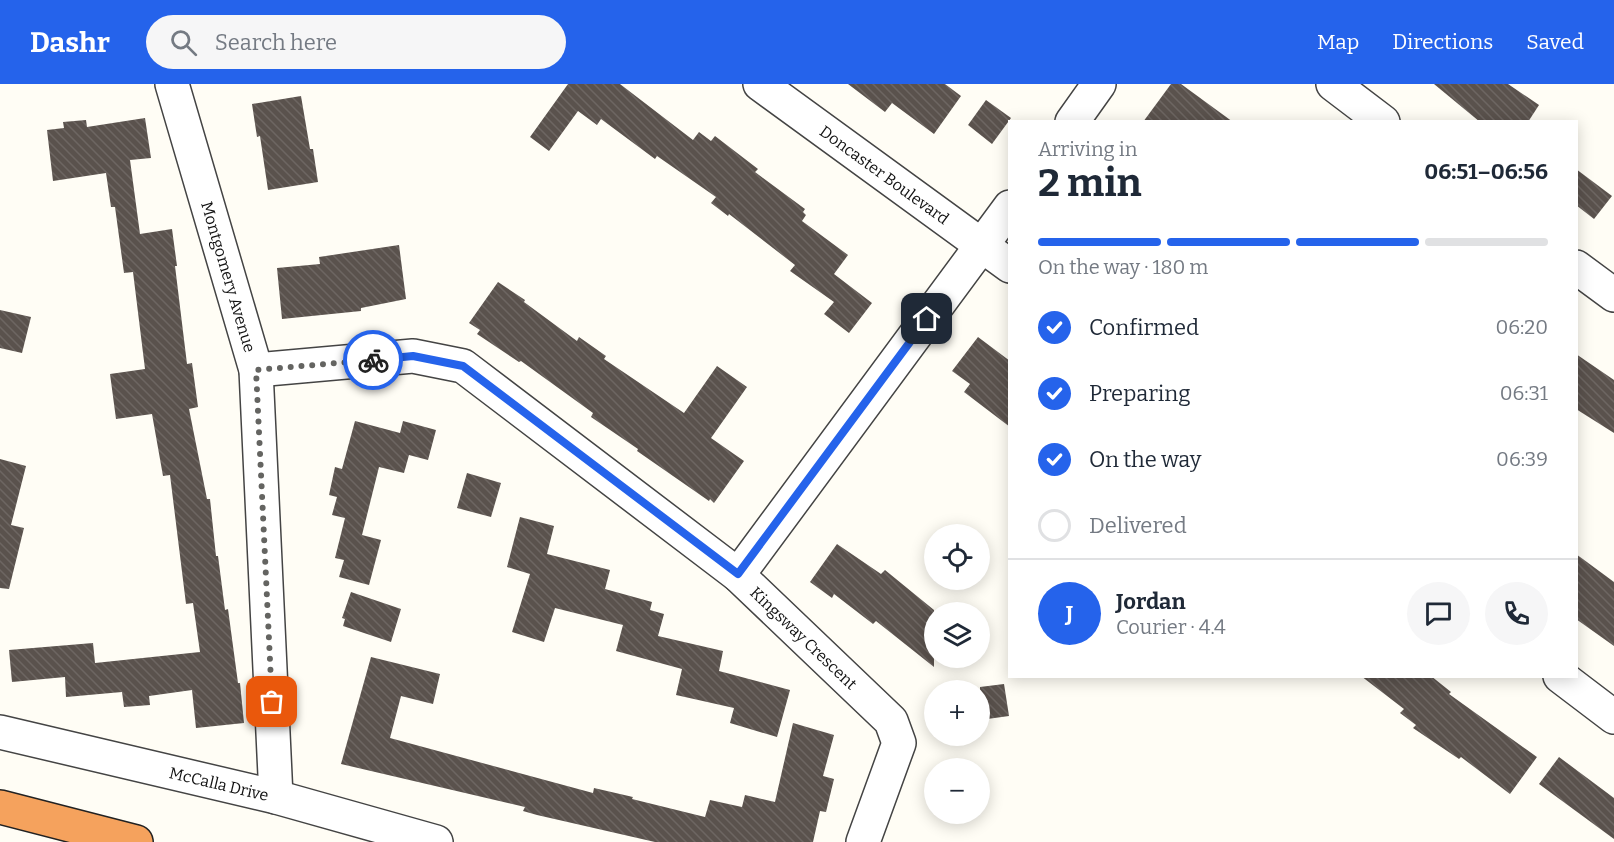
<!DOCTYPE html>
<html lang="en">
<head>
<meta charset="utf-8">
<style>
  body { margin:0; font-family:Bitter,serif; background:#f6f6f7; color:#1f2937; height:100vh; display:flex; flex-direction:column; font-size:22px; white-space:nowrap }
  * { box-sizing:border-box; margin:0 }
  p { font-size:20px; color:#747a83 }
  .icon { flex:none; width:33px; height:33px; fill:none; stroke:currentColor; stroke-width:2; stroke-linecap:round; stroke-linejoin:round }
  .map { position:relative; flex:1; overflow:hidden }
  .details { position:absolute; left:1008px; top:36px; width:570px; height:558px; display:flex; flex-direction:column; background:#fff; border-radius:0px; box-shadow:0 3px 15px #0003 }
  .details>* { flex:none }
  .fabs { position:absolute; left:924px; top:440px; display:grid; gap:12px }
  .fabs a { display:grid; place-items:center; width:66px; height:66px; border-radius:50%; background:#fff; box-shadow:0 3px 15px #0003; font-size:30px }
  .pin { position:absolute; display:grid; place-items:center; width:51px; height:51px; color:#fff; margin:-26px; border-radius:12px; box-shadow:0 3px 9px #0006 }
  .courier { position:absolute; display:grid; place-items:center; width:60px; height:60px; margin:-30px; border:4px solid #2563eb; border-radius:50%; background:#fff; color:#222; box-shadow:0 2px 8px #0007 }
  .overview em { font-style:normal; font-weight:700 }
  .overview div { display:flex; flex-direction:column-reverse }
  .overview { display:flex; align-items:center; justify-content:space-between; height:102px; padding:0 30px }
  h1 { font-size:39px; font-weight:700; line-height:45px }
  .bar { display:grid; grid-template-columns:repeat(4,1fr); gap:9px 6px; align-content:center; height:72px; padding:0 30px }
  .bar i { height:8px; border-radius:4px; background:#e0e1e3 }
  .bar .current { background:#2563eb }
  .bar p { grid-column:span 4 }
  .line { display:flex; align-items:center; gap:15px; padding:0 30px; border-top:2px solid #e0e1e3 }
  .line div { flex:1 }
  .round { display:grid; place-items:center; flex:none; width:63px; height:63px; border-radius:32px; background:#f6f6f7 }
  ol { padding:0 30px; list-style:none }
  li { display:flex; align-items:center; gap:18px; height:66px }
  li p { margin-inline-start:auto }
  li .icon { padding:6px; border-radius:50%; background:#2563eb; color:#fff; stroke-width:4 }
  li:last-child { color:#747a83 }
  li i { width:33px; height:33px; border:3px solid #e0e1e3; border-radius:50% }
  header { display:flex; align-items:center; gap:36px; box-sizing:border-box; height:84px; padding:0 30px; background:#2563eb; color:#fff }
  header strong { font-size:28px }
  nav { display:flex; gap:33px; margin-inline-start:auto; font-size:21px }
  .search { width:420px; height:54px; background:#f6f6f7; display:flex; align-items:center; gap:15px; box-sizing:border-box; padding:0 21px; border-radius:33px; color:#747a83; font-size:22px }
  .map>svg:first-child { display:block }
  .building { fill:url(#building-back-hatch) }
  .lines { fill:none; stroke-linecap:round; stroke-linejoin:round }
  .minor-casing { stroke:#444; stroke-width:36 }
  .motorway-casing { stroke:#222; stroke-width:36 }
  .minor { stroke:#fff; stroke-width:33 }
  .motorway { stroke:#f5a25d; stroke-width:33 }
  .done { stroke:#646461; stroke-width:6; stroke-dasharray:0 10.8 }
  .route { stroke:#2563eb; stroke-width:8 }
  .labels { text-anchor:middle; stroke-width:6; stroke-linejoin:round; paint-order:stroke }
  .street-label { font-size:16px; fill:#111; stroke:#fff }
</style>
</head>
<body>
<header>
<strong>Dashr</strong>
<div class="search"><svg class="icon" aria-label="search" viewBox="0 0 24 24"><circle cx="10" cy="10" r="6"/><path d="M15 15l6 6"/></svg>Search here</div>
<nav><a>Map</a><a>Directions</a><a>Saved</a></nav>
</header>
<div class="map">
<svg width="1614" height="758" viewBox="0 0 1614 758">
  <defs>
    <pattern id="building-back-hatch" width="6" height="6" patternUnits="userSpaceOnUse" patternTransform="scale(1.5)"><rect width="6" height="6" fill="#5a524d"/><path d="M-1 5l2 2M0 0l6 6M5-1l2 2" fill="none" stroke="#6d6662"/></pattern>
  </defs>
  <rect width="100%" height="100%" fill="#fffdf5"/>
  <!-- building -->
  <g class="building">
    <path d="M568 0H620L693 56 699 48 711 57 715 52 758 85 755 88 805 125 803 128 806 131 802 137 848 171 834 190 872 219 849 249 824 230 834 218 790 187 795 181 729 130 728 132 711 119 716 113 657 72 655 75 601 35 597 41 578 27 549 67 530 53Z"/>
    <path d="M848 0H945L961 12 934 50 892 19 885 28Z"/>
    <path d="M1171 0H1181L1233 38H1143Z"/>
    <path d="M1434 0H1508L1539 21 1528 38H1480Z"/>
    <path d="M301 12 310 65H313L318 98 268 106 260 52 257 53 252 20Z"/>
    <path d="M986 16 1011 34 992 60 968 41Z"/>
    <path d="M145 34 151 74 130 76 140 150 172 145 177 182H175L187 280 192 279 198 323 189 325 207 415H210L216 472H218L225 526 228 525 238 599H240L244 639 196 644 192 606 149 612 150 621 124 623 122 608 66 613 65 593 12 598 9 566 93 559 95 579 200 568 193 519 186 520 170 391 163 392 152 330 116 335 110 290 145 285 133 188 124 189 115 123H111L106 89 53 97 47 46 64 44 63 38 86 36 87 43Z"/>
    <path d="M1576 85 1612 112 1594 135 1576 121Z"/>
    <path d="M399 161 406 215 361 224V227L282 235 277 184 320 180 319 173Z"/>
    <path d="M498 198 525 216 524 218 577 257 579 253 606 272 604 275 684 329 717 282 747 303 711 354 744 377 714 419 710 415 709 417 637 367 638 365 591 333 593 329 521 277 519 278 477 250 480 246 469 239Z"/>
    <path d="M0 226 31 233 22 269 0 264Z"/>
    <path d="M978 253 1010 277V343L964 308 970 300 952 287Z"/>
    <path d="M1576 270 1614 296V349L1576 325Z"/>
    <path d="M355 337 400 349 403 337 436 346 428 376 409 371 404 389 379 383 362 451 381 456 369 501 339 493 344 476 335 474 345 434 332 431 337 413 329 411 335 383 342 385Z"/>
    <path d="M0 375 26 382 11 441 24 444 9 505 0 504Z"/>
    <path d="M467 389 501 399 491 433 457 424Z"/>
    <path d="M520 433 554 442 547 470 610 486 605 505 652 518 650 526 664 530 658 552 723 567 719 587 790 606 777 653 730 639 734 624 676 611 682 585 616 567 623 541 555 524 544 558 512 548 530 490 507 483Z"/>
    <path d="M837 460 881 490 885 486 934 526V583L876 537 873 540 834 510 832 514 810 498Z"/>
    <path d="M1576 470 1614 498V562L1576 535Z"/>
    <path d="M351 508 401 525 391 558 343 542 345 535 342 534Z"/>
    <path d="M371 573 440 590 433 620 401 612 390 654 593 709 594 704 633 713 632 715 705 733 710 716 742 723 745 711 775 718 793 639 834 651 823 692 834 695 826 728 820 727 813 758H655L537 731 523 727 525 723 341 680Z"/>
    <path d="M1361 592H1431L1451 608 1449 610 1537 673 1510 710 1461 673 1459 675 1413 644 1416 641 1400 629 1404 625Z"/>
    <path d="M1004 600 1009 632 980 636V603Z"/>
    <path d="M1559 673 1614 714V755L1539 700Z"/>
  </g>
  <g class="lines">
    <!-- minor casing -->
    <g class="minor-casing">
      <g id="minor">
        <path id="s1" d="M172 0 256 286 276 713"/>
        <path id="s2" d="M760 0 1010 182"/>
        <path d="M1333 0 1383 38"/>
        <path d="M1072 38 1099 0"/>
        <path d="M1576 183 1614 211"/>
        <path id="s3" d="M256 286 413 272 463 282 738 491 891 637 899 659 863 758"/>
        <path d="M738 491 1010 123"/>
        <path d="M1560 592 1614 633"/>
        <path id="s4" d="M0 648 276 713 436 758"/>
      </g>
    </g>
    <!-- motorway casing -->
    <g class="motorway-casing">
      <path id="motorway" d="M0 723 136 758"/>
    </g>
    <!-- minor -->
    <use href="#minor" class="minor"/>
    <!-- motorway -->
    <use href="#motorway" class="motorway"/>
  </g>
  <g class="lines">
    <!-- done -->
    <path class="done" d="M272 618 256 286 373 276"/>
    <!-- route -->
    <path class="route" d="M373 276 413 272 463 282 738 490 927 235"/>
  </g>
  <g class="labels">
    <!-- street labels -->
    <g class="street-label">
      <text dy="6" stroke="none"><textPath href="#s2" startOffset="154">Doncaster Boulevard</textPath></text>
      <text dy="6" stroke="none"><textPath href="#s1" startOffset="201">Montgomery Avenue</textPath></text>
      <text dy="6" stroke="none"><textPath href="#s3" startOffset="645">Kingsway Crescent</textPath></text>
      <text dy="6" stroke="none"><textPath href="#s4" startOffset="225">McCalla Drive</textPath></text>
    </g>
  </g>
</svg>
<div class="fabs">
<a><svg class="icon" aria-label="locate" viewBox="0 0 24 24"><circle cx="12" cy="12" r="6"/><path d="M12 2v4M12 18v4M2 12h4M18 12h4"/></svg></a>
<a><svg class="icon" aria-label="layers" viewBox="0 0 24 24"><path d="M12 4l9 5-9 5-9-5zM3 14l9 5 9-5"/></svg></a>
<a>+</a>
<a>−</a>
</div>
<div class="pin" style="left:272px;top:618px;background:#ea580c"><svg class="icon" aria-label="bag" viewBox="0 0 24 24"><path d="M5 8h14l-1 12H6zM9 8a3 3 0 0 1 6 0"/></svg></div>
<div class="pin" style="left:927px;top:235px;background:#1f2937"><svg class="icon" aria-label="home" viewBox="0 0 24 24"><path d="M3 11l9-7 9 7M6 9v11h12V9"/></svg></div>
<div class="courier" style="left:373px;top:276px"><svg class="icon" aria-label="bike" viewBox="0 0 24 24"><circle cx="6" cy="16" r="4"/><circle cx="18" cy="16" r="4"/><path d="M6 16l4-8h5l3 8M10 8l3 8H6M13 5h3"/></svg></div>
<section class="details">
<div class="overview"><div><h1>2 min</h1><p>Arriving in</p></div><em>06:51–06:56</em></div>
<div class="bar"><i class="current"></i><i class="current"></i><i class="current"></i><i></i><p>On the way · 180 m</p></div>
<ol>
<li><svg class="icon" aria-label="check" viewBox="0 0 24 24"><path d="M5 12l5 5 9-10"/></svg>Confirmed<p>06:20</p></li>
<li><svg class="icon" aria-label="check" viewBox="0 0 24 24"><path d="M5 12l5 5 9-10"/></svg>Preparing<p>06:31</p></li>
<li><svg class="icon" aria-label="check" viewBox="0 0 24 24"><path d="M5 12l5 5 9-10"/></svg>On the way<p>06:39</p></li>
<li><i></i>Delivered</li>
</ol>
<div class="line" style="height:108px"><b class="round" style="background:#2563eb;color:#fff">J</b><div><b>Jordan</b><p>Courier · 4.4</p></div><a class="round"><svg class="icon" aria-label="chat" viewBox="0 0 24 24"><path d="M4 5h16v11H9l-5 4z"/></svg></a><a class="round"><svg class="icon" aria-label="phone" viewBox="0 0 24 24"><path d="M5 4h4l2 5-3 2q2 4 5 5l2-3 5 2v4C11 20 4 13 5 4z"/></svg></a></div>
</section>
</div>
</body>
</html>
